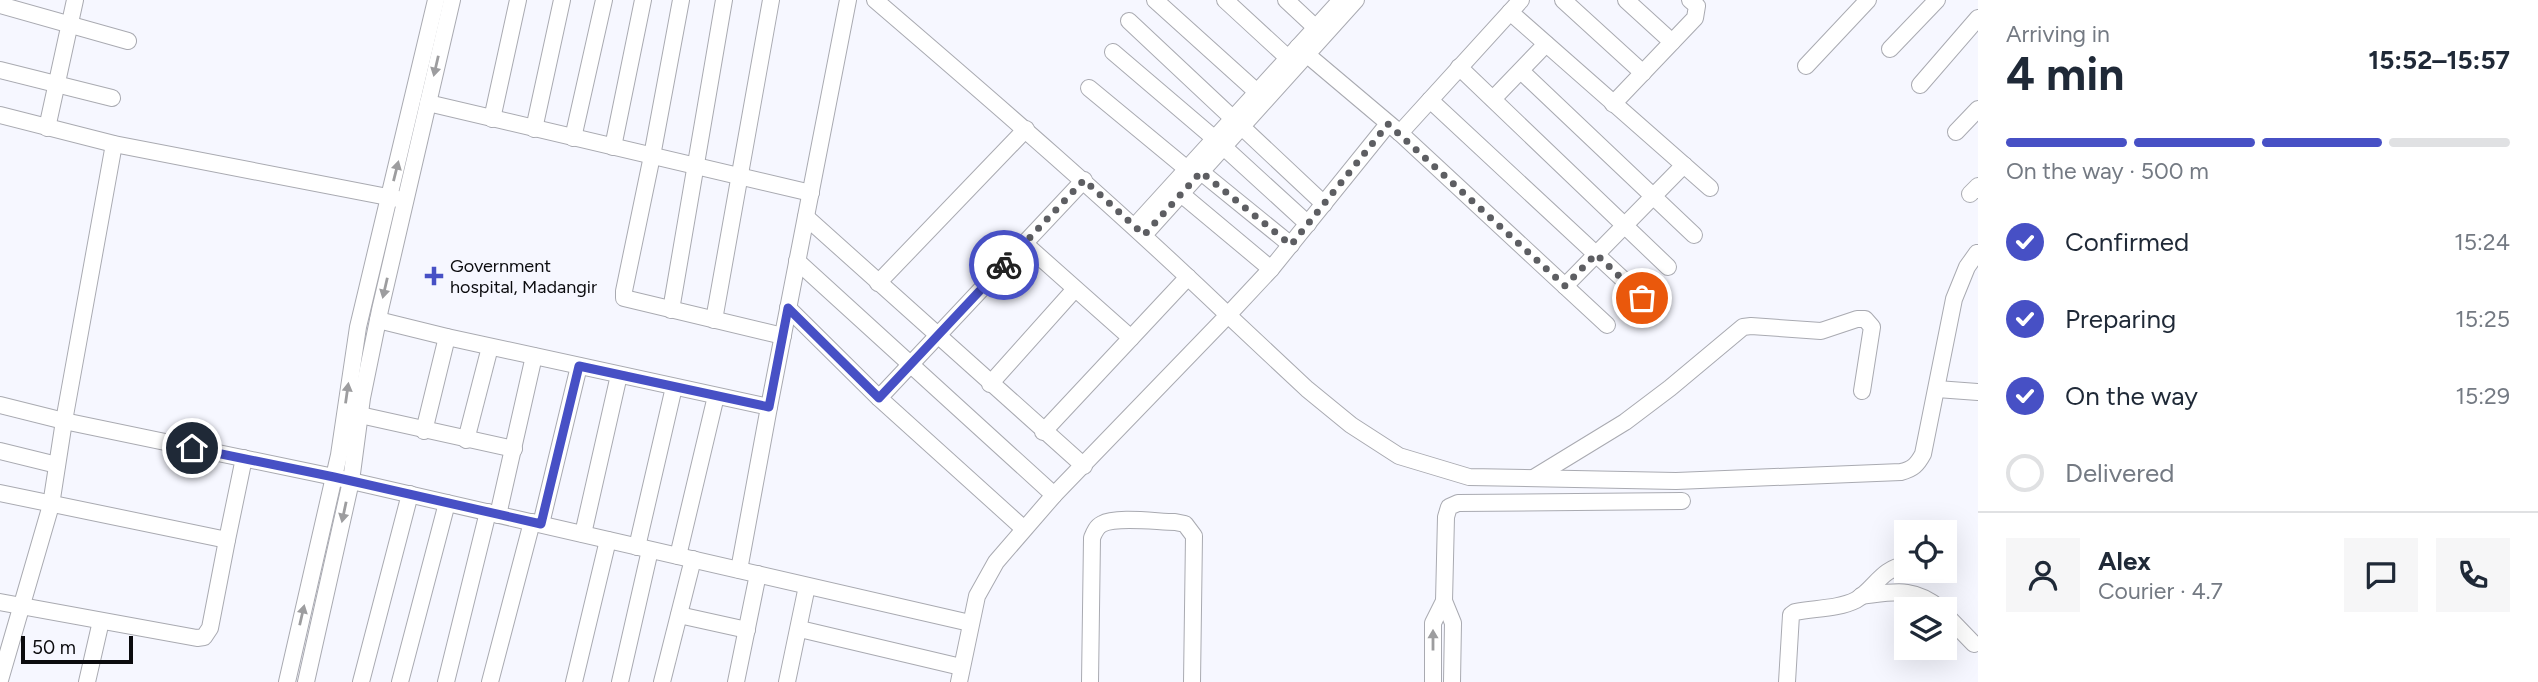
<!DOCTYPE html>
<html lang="en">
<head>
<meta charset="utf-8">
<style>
  body { margin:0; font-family:Figtree,sans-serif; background:#f6f6f7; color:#1f2937; height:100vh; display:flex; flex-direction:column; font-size:26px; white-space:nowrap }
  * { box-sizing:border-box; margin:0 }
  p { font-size:23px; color:#747a83 }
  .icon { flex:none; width:38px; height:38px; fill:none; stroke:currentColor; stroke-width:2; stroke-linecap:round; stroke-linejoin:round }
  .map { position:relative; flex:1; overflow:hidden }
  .side { display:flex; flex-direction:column; background:#fff; width:560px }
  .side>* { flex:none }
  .fabs { position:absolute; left:1894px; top:520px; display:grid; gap:14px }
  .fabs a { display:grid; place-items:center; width:63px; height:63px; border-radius:0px; background:#fff; box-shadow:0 7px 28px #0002; font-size:35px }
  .scale { position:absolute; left:21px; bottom:18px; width:112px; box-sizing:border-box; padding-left:7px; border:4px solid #0b0b0e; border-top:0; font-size:19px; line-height:24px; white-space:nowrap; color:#0b0b0e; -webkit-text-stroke:5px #f6f7ff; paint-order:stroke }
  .pin { position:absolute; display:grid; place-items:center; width:60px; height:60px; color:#fff; margin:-30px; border:4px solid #fff; border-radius:50%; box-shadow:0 2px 7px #0007 }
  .courier { position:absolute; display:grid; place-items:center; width:70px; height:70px; margin:-35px; border:5px solid #4750c5; border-radius:50%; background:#fff; color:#222; box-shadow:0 2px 9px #0007 }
  .summary em { font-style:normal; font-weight:700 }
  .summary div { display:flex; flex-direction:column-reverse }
  .summary { display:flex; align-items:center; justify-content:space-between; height:119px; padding:0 28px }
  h1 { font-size:46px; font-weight:700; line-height:52px }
  .bar { display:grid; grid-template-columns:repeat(4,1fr); gap:10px 7px; align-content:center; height:84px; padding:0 28px }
  .bar i { height:9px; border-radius:5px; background:#e0e1e3 }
  .bar .selected { background:#4750c5 }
  .bar p { grid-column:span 4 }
  .line { display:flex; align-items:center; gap:18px; padding:0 28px; border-top:2px solid #e0e1e3 }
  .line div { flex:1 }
  .round { display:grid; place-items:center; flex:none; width:74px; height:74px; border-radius:0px; background:#f6f6f7 }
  ol { padding:0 28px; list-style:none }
  li { display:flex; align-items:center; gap:21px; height:77px }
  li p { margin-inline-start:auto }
  li .icon { padding:7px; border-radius:50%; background:#4750c5; color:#fff; stroke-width:4 }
  li:last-child { color:#747a83 }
  li i { width:38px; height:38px; border:4px solid #e0e1e3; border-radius:50% }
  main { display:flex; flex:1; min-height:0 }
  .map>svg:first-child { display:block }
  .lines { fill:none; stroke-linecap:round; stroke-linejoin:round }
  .minor-casing { stroke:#a9aab1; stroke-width:18 }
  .minor { stroke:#fff; stroke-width:16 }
  .oneway { fill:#9d9d9f }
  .done { stroke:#5d5e62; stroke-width:7; stroke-dasharray:0 12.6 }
  .route { stroke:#4750c5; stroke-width:9 }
  .poi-dot { fill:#4750c5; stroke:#f6f7ff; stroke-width:2.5 }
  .labels { text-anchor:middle; stroke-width:6; stroke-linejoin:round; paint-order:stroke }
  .poi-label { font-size:18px; fill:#0b0b0e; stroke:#f6f7ff; text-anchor:start }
</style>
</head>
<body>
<main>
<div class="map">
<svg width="1978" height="682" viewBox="0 0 1978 682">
  <rect width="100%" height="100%" fill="#f6f7ff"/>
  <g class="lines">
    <!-- minor casing -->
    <g class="minor-casing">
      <g id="minor">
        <path d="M681 0 652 156 624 291V298L783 336"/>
        <path d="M875 0C995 103 1114 206 1228 315L1054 495 996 562 977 596 959 682"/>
        <path d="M1155 0 1257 92"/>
        <path d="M1225 0 1288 58"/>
        <path d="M1286 0 1316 28"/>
        <path d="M1563 0 1643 73"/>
        <path d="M1626 0 1672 42"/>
        <path d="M0 5 128 41"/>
        <path d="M1510 12 1710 188"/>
        <path d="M1129 21 1324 204"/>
        <path d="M1298 47 1400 133 1607 325"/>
        <path d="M1890 49 1937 0"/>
        <path d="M1113 52 1215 139 1308 224"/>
        <path d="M1806 66 1868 0"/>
        <path d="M1459 67 1668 267"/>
        <path d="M0 70 112 98"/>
        <path d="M1521 71 1694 235"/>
        <path d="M1920 85 1978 18"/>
        <path d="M1089 88 1187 169"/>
        <path d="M1493 99 1546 44"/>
        <path d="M1430 100 1642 297"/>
        <path d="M428 103 811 193"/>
        <path d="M1613 104 1695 18 1697 6 1690 0"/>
        <path d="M0 115 114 144 398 199"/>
        <path d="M492 119 518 0"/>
        <path d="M1388 124 1271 269 1228 315 1307 389 1351 425 1399 456 1469 477 1676 481 1901 472C1913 469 1917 465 1923 454L1954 299 1967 267 1977 253"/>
        <path d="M47 128 75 0"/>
        <path d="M534 129 562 0"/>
        <path d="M1956 132 1978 109"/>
        <path d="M1400 133 1521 0"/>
        <path d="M573 138 604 0"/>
        <path d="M613 147 643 0"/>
        <path d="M1195 167 1291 245"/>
        <path d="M1174 188 1271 269"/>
        <path d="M1970 194 1978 186"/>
        <path d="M806 217 1084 466"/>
        <path d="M1135 226 1341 0"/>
        <path d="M1144 235 1356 0"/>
        <path d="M1024 243 1131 338"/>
        <path d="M797 261 1054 495"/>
        <path d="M878 283 1026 129"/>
        <path d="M1565 286 1684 165"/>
        <path d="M788 308 879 398 1023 528"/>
        <path d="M671 310 724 0"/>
        <path d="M378 320 447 337 769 407 739 570"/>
        <path d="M714 320 771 0"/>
        <path d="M990 384 1075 289"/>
        <path d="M1937 389 1978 392"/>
        <path d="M879 398 1084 180"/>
        <path d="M0 405 64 421 334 477 970 623"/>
        <path d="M769 407 848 0"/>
        <path d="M360 415 514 449"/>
        <path d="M424 431 447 337"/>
        <path d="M1043 432 1188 277"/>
        <path d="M466 440 490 347"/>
        <path d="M0 451 57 465"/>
        <path d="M1535 477 1625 422 1670 388 1743 327 1751 326 1821 331 1857 319H1865L1872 327 1862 391"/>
        <path d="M0 493 227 540 244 458"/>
        <path d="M498 515 534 356"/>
        <path d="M541 524 579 366"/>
        <path d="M583 534 619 375"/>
        <path d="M637 547 674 387"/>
        <path d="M678 556 716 396"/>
        <path d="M1861 596C1894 592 1913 586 1941 609"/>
        <path d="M1444 601 1453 623 1452 682"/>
        <path d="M0 602 197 638 204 637 210 628 227 540"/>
        <path d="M1944 613 1974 644"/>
        <path d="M679 615 747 630"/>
        <path d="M800 629 961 667"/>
        <path d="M0 680 51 505 64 421 114 144"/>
        <path d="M87 682 101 621"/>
        <path d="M287 682 339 455 358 327 436 0"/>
        <path d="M306 682 351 481 362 398 380 310 452 0"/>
        <path d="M361 682 410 494"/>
        <path d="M400 682 447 503"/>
        <path d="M446 682 488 512"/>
        <path d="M490 682 532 522"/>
        <path d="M574 682 608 540"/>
        <path d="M620 682 650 550"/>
        <path d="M662 682 693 559"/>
        <path d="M736 682 758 574"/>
        <path d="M787 682 807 586"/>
        <path d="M1090 682 1092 538C1094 533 1096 527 1102 524 1116 516 1158 522 1175 522L1185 524 1194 536 1192 682"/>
        <path d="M1433 682V623L1444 601 1446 517 1449 507 1458 503 1682 501"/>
        <path d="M1787 682 1791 615 1795 612C1815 608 1838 609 1856 600 1875 589 1881 568 1906 565"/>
      </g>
    </g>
    <!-- minor -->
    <use href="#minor" class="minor"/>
  </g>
  <!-- one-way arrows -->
  <defs><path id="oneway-solid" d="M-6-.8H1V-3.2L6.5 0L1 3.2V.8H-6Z" transform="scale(1.75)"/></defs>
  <g class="oneway">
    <use href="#oneway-solid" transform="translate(436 66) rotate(103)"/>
    <use href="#oneway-solid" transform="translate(396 171) rotate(-76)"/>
    <use href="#oneway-solid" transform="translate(385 288) rotate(103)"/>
    <use href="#oneway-solid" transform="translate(347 393) rotate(-82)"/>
    <use href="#oneway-solid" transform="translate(344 512) rotate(102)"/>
    <use href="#oneway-solid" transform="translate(302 615) rotate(-77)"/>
    <use href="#oneway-solid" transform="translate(1433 640) rotate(-90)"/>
  </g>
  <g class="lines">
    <!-- done -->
    <path class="done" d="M1004 265 1084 180 1144 235 1201 172 1291 245 1388 124 1565 286 1596 254 1642 298"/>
    <!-- route -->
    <path class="route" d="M192 448 334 477 541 524 579 366 769 407 788 308 879 398 1004 265"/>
  </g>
  <!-- markers -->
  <path class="poi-dot" d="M430.5 265.5h7v7h7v7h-7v7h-7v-7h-7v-7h7z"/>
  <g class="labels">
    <!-- poi labels -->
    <g class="poi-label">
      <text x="450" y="272">Government<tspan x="450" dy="21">hospital, Madangir</tspan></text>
    </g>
  </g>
</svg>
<div class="fabs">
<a><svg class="icon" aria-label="locate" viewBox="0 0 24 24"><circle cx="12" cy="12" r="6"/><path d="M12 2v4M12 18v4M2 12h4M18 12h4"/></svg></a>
<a><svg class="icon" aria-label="layers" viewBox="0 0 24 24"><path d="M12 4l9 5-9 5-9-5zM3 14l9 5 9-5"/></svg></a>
</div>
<div class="scale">50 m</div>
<div class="pin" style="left:1642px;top:298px;background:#ea580c"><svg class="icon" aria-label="bag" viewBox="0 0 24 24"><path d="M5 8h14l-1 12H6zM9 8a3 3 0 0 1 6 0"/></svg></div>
<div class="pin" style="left:192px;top:448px;background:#1f2937"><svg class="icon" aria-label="home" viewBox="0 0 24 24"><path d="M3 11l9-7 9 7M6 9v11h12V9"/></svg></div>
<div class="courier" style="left:1004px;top:265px"><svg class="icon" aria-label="bike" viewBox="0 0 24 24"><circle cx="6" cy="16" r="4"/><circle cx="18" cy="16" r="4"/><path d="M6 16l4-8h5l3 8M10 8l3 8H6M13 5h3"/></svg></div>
</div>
<section class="side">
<div class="summary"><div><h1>4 min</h1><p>Arriving in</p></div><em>15:52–15:57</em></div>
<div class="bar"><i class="selected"></i><i class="selected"></i><i class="selected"></i><i></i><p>On the way · 500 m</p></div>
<ol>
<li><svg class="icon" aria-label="check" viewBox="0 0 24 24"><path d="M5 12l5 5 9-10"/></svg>Confirmed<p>15:24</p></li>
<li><svg class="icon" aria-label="check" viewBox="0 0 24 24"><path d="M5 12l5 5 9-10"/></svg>Preparing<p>15:25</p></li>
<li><svg class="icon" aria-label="check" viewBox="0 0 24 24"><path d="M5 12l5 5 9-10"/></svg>On the way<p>15:29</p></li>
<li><i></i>Delivered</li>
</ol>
<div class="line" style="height:126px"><a class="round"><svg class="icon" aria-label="person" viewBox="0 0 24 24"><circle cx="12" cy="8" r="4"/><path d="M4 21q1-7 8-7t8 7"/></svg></a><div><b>Alex</b><p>Courier · 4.7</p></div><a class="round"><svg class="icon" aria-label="chat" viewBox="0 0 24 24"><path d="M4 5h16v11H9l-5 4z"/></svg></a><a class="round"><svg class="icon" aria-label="phone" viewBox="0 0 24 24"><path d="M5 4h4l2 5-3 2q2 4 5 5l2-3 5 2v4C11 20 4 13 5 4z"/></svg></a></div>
</section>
</main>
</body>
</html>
